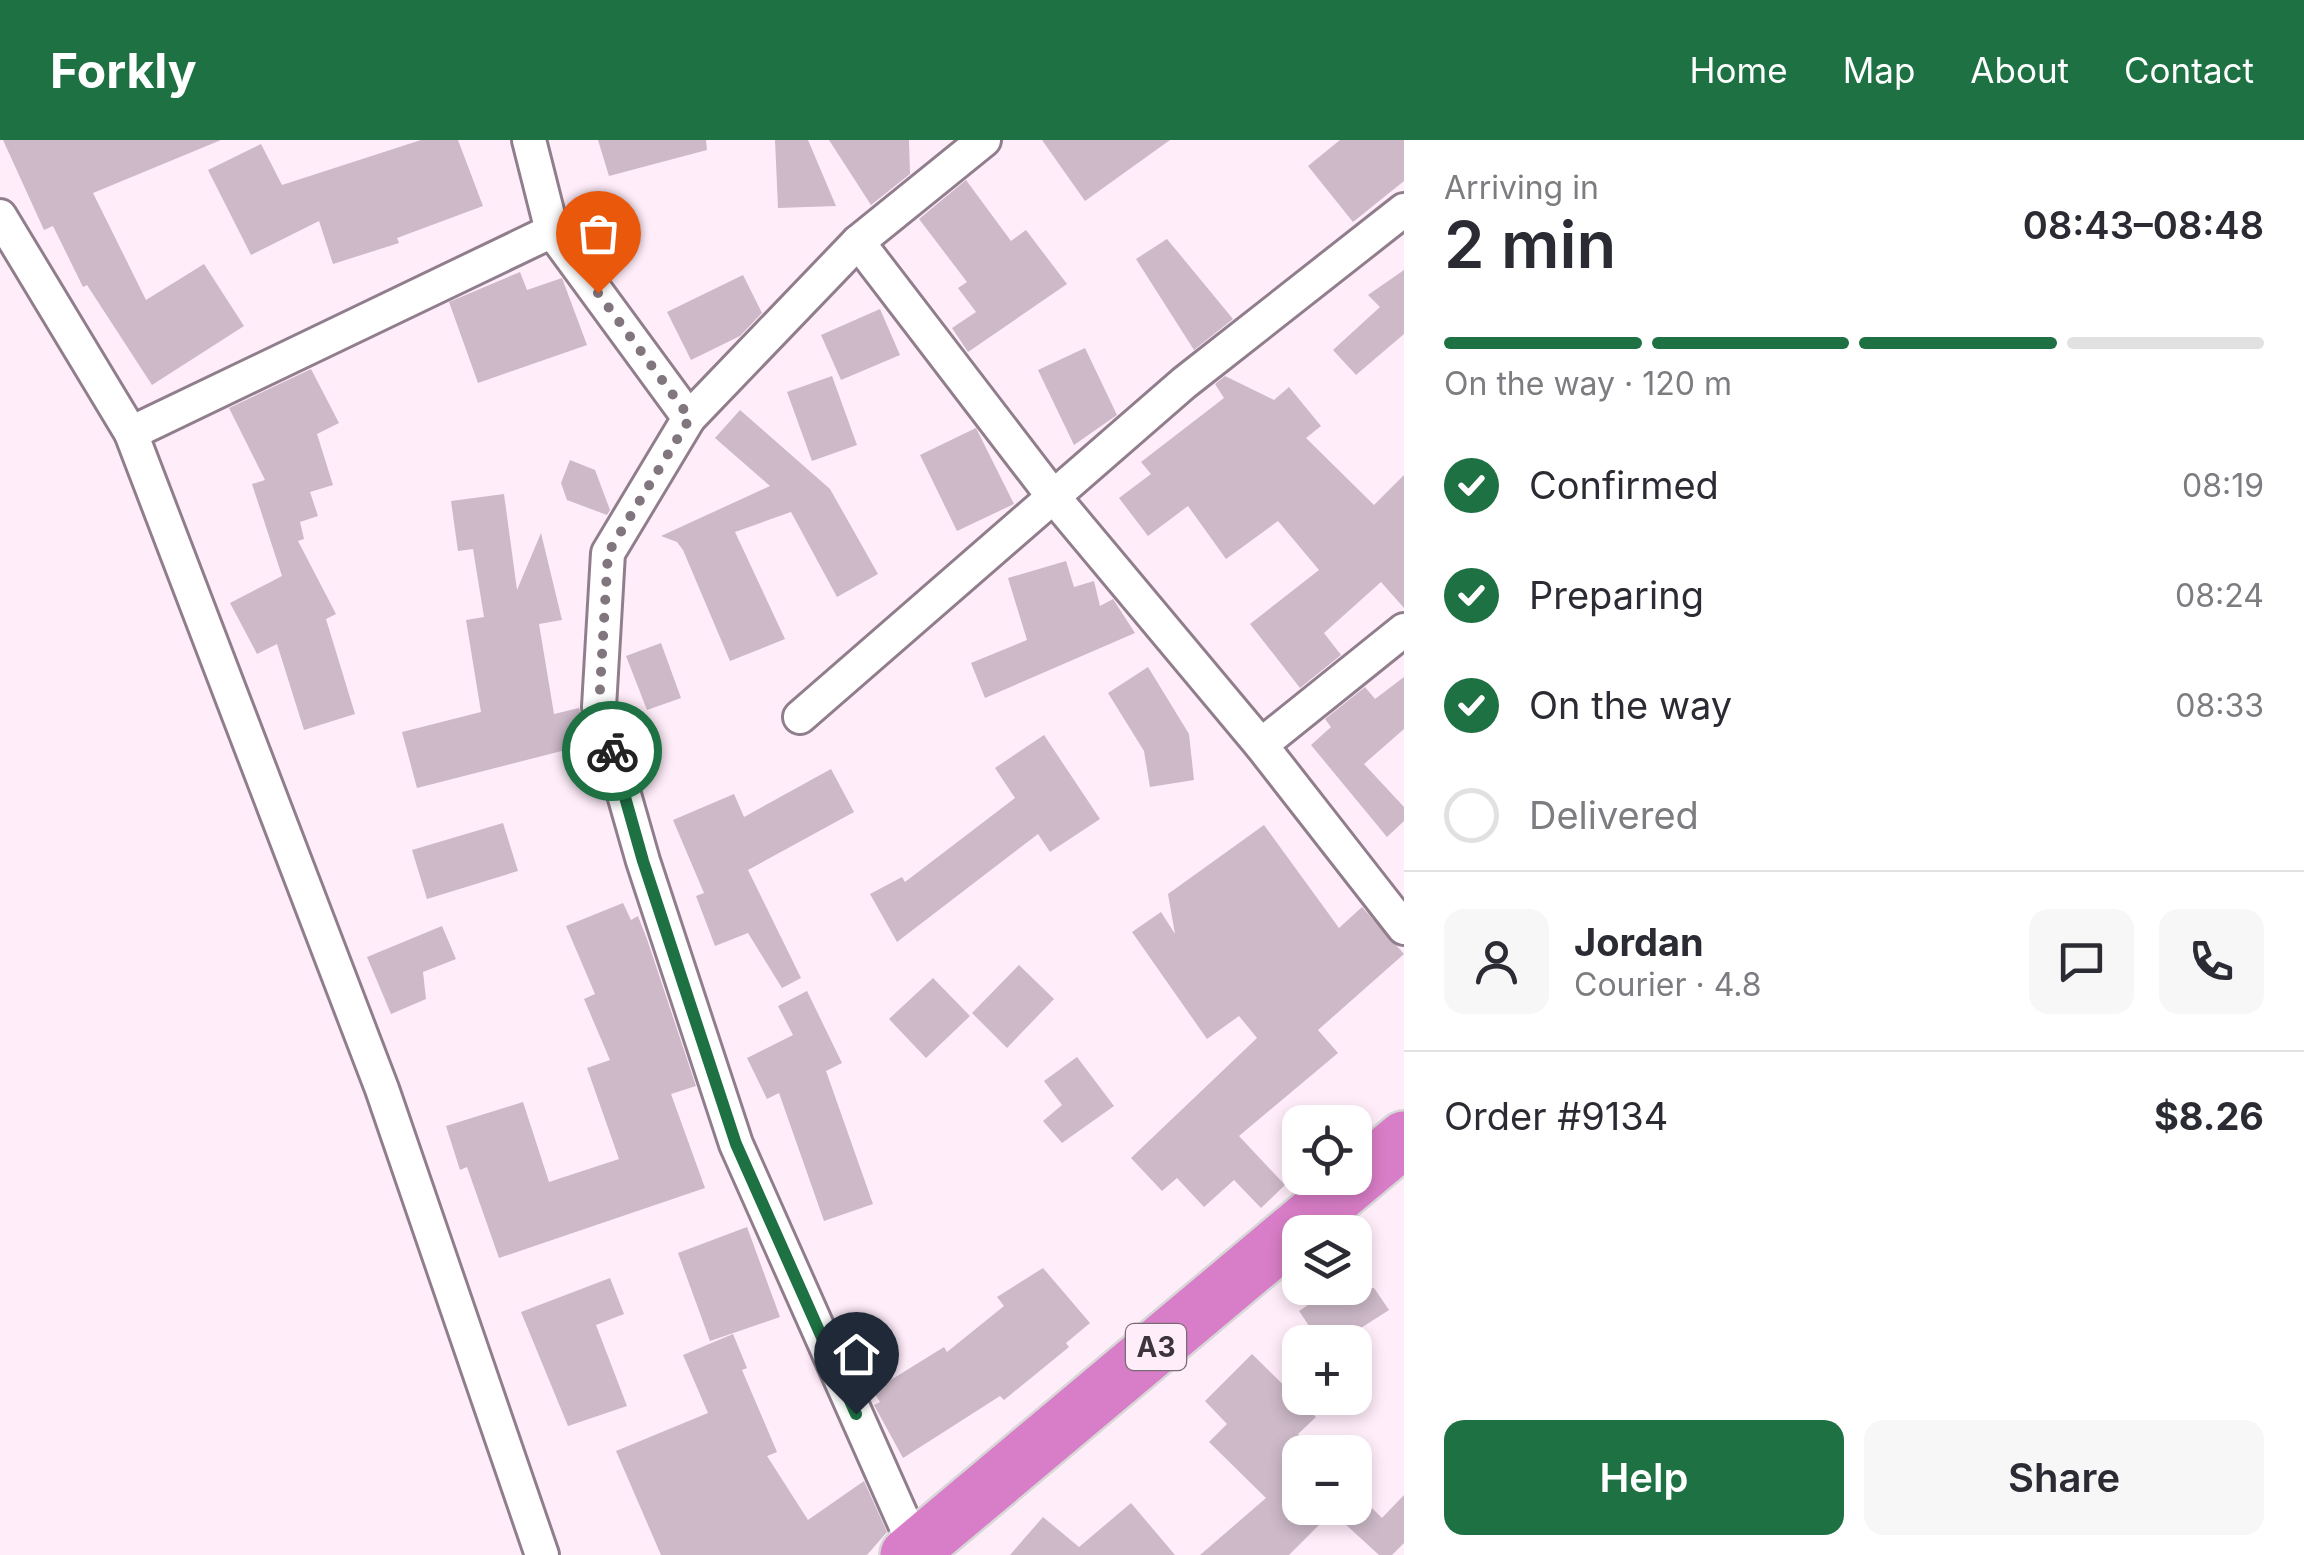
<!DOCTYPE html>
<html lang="en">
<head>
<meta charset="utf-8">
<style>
  body { margin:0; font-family:Inter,sans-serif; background:#f7f7f7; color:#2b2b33; height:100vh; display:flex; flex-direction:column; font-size:38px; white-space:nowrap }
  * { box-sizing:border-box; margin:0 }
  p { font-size:32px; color:#7c7c81 }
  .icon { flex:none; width:55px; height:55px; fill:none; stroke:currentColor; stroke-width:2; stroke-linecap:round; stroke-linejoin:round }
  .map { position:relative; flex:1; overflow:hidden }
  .drawer { display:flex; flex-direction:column; background:#fff; width:900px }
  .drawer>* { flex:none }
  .buttons { position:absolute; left:1282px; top:965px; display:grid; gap:20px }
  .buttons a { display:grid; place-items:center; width:90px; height:90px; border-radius:20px; background:#fff; box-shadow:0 5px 15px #0003; font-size:50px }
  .pin { position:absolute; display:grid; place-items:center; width:85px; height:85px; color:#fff; margin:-102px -42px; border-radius:50% 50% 50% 0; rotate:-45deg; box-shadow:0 0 10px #0007 }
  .pin .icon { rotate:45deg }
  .courier { position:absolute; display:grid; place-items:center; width:100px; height:100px; margin:-50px; border:8px solid #1e7143; border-radius:50%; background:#fff; color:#222; box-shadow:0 2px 12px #0007 }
  .overview em { font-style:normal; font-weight:600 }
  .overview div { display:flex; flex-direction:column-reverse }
  .overview { display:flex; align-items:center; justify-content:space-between; height:170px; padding:0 40px }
  h1 { font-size:65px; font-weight:600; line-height:75px }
  .bar { display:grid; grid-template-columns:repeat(4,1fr); gap:15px 10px; align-content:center; height:120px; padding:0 40px }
  .bar i { height:12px; border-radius:8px; background:#e1e1e2 }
  .bar .current { background:#1e7143 }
  .bar p { grid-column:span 4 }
  .line { display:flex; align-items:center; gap:25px; padding:0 40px; border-top:2px solid #e1e1e2 }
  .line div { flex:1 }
  .round { display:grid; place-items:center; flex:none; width:105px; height:105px; border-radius:20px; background:#f7f7f7 }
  ol { padding:0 40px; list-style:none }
  li { display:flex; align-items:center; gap:30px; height:110px }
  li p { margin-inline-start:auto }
  li .icon { padding:10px; border-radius:50%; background:#1e7143; color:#fff; stroke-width:4 }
  li:last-child { color:#7c7c81 }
  li i { width:55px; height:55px; border:5px solid #e1e1e2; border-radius:50% }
  .cta { display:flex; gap:20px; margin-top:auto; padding:20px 40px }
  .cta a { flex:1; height:115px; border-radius:20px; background:#1e7143; color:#fff; font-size:40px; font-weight:600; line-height:115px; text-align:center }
  .cta a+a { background:#f7f7f7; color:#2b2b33 }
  header { display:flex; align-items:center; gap:60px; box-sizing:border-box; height:140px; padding:0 50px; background:#1e7143; color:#fff }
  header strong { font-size:48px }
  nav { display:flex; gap:55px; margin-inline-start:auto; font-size:35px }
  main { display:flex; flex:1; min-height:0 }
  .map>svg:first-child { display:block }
  .building { fill:#cdb9c8 }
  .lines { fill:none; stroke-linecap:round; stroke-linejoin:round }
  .street-casing { stroke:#917e8d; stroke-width:38 }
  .highway-casing { stroke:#d8d7d8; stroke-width:60 }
  .street { stroke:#fff; stroke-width:32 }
  .highway { stroke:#d87dc7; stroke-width:55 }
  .done { stroke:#81757e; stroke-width:10; stroke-dasharray:0 18 }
  .route { stroke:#1e7143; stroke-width:12 }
  .labels { text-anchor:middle; stroke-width:8; stroke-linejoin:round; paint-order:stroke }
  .shield { fill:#ffedfa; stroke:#776c74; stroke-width:2.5 }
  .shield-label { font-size:28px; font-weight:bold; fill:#3d353b }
</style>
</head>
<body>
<header>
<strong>Forkly</strong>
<nav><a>Home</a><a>Map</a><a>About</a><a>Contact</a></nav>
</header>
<main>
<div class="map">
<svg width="1404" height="1415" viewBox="0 0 1404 1415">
  <rect width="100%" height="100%" fill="#ffedfa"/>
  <!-- building -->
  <g class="building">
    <path d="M3 0H221L93 53 146 160 204 124 244 186 152 245 87 145 83 147 53 86 44 90Z"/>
    <path d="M421 0H458L483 66 397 98 399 103 333 124 319 81 251 115 208 30 261 4 282 45Z"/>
    <path d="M598 0H706L707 10 609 36Z"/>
    <path d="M775 0H808L836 66 778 68Z"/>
    <path d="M829 0H909L910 34 871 65Z"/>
    <path d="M1042 0H1170L1085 61Z"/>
    <path d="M1340 0H1404V41L1353 82 1308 26Z"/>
    <path d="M966 40 1011 101 1026 90 1067 144 968 212 952 188 976 172 958 148 967 142 919 79Z"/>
    <path d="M1167 99 1233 179 1194 210 1136 119Z"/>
    <path d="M1404 130V194L1356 235 1333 210 1380 167 1368 155Z"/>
    <path d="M520 132 527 150 562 138 587 205 478 243 449 162Z"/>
    <path d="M743 135 762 173 740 196 691 220 667 172Z"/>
    <path d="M880 169 900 215 841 240 821 195Z"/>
    <path d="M1085 208 1117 275 1074 305 1038 230Z"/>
    <path d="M311 229 339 283 317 294 333 345 310 352 318 376 300 382 304 399 298 401 336 474 326 479 355 574 304 590 277 504 257 514 230 463 282 436 252 344 265 340 229 268Z"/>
    <path d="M832 236 857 305 812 321 787 252Z"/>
    <path d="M1225 236 1274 260 1289 247 1321 286 1306 298 1374 365 1404 335V468L1381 442 1324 493 1341 515 1300 548 1250 484 1319 430 1278 381 1226 419 1188 366 1148 396 1119 358 1151 334 1141 322 1224 258 1215 244Z"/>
    <path d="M740 270 830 349 878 434 837 457 791 372 735 392 785 499 730 521 683 410 677 402 661 396 770 346 715 298Z"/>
    <path d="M976 288 1014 364 957 391 920 315Z"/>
    <path d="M570 320 595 330 610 370 607 375 567 360 561 343Z"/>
    <path d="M504 354 517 450 541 393 562 480 539 484 554 574 579 568 589 604 417 648 402 592 481 572 466 480 484 477 473 409 458 411 451 361Z"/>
    <path d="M1066 421 1074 447 1094 441 1100 466 1113 459 1135 493 985 558 971 523 1027 500 1008 438Z"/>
    <path d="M661 503 681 558 647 570 626 516Z"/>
    <path d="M1148 527 1189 594 1194 640 1150 647 1144 611 1108 553Z"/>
    <path d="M1404 537V589L1364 624 1404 667V681L1387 697 1311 605 1331 587 1325 579 1365 547 1375 559Z"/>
    <path d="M1044 595 1100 679 1050 712 1038 694 897 802 870 754 902 737 905 742 1015 658 995 628Z"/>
    <path d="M831 629 854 672 748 730 801 838 782 848 748 793 715 806 696 756 704 753 673 680 734 654 744 677Z"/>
    <path d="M503 683 518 731 427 759 412 710Z"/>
    <path d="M1264 685 1339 788 1362 767 1404 814 1318 890 1338 913 1239 996 1285 1045 1261 1068 1234 1040 1204 1067 1177 1038 1162 1051 1131 1018 1257 898 1239 876 1207 899 1132 792 1161 772 1175 794 1168 754Z"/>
    <path d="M623 763 631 780 638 776 647 799 696 946 671 954 705 1048 499 1118 467 1027 460 1030 446 986 523 962 549 1042 619 1019 587 928 610 920 584 859 595 854 566 786Z"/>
    <path d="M442 786 456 819 423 832 426 859 391 874 367 817Z"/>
    <path d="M1019 825 1054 859 1007 908 972 873Z"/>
    <path d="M933 838 970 876 926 918 889 879Z"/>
    <path d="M807 851 842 923 826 931 873 1064 824 1081 779 953 767 959 747 918 793 895 778 866Z"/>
    <path d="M1077 917 1114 966 1062 1003 1043 981 1062 965 1044 941Z"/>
    <path d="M747 1087 780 1177 710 1201 678 1113Z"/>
    <path d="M1043 1128 1090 1183 1066 1203 1069 1207 1004 1260 1000 1256 903 1318 874 1265 880 1262 873 1251 944 1207 947 1212 1004 1166 997 1157Z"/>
    <path d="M610 1138 624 1174 596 1185 627 1266 568 1286 521 1172Z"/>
    <path d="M1334 1148H1374L1389 1170 1339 1202H1320L1299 1171Z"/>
    <path d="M733 1194 747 1228 742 1230 777 1312 767 1316 808 1380 864 1341 887 1392 867 1415H661L616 1311 708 1273 683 1215Z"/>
    <path d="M1252 1214 1316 1277 1298 1294 1316 1312H1300V1368H1355V1351L1382 1378 1404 1355V1403L1392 1415H1379L1332 1372 1289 1415H1200L1266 1358 1209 1302 1227 1284 1205 1261Z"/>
    <path d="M1131 1363 1175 1415H1010L1043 1377 1079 1407Z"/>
  </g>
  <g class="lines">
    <!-- street casing -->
    <g class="street-casing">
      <g id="street">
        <path d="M529 0 552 91 689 278"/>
        <path d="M0 76 131 293 382 949 542 1415"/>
        <path d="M858 102 1052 355 1261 605 1404 490"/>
        <path d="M131 293 552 91"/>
        <path d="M800 577 1184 243 1404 70"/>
        <path d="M1261 605 1404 788"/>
        <path d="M916 1409 736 1004 643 721 599 567 608 413 689 278 858 102 984 0"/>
      </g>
    </g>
    <!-- highway casing -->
    <g class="highway-casing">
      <path id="highway" d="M908 1415 1404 999"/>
    </g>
    <!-- street -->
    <use href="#street" class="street"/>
    <!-- highway -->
    <use href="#highway" class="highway"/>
  </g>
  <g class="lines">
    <!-- done -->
    <path class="done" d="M598 153 690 278 608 413 599 566 612 611"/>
    <!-- route -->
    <path class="route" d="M612 611 643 721 736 1004 856 1274"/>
  </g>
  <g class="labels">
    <!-- shield labels -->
    <rect class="shield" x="1126" y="1184" width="60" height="46" rx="8"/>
    <g class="shield-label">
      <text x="1156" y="1217">A3</text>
    </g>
  </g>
</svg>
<div class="buttons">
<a><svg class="icon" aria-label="locate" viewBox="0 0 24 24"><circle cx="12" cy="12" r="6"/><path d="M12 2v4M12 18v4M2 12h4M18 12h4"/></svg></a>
<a><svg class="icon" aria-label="layers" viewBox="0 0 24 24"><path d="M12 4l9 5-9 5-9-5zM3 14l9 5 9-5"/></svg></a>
<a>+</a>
<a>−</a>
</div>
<div class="pin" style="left:598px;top:153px;background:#ea580c"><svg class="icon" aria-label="bag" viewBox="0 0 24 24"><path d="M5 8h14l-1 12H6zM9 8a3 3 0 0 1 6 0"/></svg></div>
<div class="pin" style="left:856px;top:1274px;background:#1f2937"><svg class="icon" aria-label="home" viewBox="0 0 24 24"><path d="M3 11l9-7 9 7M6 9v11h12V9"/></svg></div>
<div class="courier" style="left:612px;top:611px"><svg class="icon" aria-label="bike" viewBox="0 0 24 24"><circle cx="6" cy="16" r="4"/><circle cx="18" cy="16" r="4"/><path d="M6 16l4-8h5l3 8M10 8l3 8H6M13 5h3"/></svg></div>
</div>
<section class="drawer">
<div class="overview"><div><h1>2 min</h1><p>Arriving in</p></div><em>08:43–08:48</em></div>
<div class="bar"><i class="current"></i><i class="current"></i><i class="current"></i><i></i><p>On the way · 120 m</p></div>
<ol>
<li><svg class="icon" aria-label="check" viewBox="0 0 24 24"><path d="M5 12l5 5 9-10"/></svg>Confirmed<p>08:19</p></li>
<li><svg class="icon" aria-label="check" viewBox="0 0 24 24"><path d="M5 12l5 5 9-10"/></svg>Preparing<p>08:24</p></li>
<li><svg class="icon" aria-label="check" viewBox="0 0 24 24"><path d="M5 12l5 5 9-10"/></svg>On the way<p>08:33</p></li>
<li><i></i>Delivered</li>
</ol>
<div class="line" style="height:180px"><a class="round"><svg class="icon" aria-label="person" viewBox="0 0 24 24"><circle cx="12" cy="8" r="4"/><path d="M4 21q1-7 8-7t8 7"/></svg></a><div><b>Jordan</b><p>Courier · 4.8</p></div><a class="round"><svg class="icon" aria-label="chat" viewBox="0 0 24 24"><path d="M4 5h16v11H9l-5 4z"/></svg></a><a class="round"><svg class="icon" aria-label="phone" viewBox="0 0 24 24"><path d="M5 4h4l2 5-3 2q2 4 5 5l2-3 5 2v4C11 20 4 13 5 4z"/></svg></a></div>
<div class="line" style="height:130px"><div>Order #9134</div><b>$8.26</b></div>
<div class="cta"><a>Help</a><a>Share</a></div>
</section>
</main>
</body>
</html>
